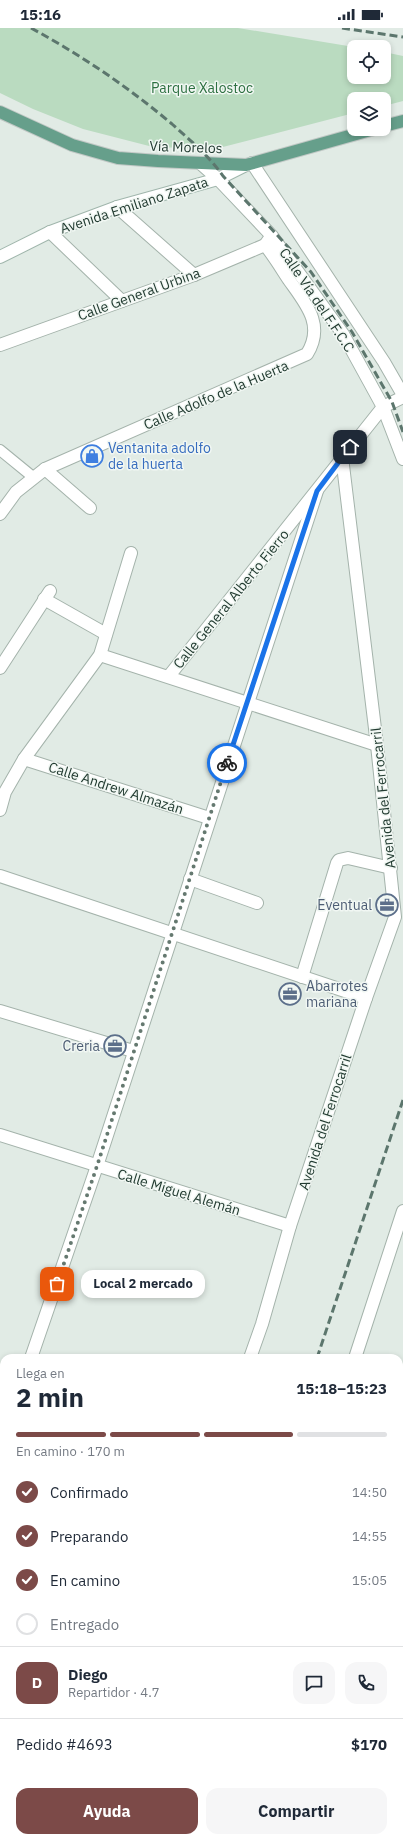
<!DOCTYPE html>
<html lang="es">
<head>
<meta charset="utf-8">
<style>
  body { margin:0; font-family:"IBM Plex Sans",sans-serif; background:#f6f6f7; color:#1f2937; height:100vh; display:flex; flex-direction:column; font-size:15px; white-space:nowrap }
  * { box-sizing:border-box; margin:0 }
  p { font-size:13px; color:#747a83 }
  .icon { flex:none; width:22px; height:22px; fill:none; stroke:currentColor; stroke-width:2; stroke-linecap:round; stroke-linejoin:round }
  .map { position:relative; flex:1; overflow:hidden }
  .drawer { position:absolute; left:0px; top:1326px; width:403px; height:488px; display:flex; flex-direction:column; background:#fff; border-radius:12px 12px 0 0; box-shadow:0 2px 6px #0003 }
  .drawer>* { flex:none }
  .fabs { position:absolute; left:347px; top:12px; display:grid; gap:8px }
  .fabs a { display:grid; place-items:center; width:44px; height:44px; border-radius:8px; background:#fff; box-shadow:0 2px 6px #0003; font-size:20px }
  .pin { position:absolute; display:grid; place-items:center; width:34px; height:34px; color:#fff; margin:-17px; border-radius:8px; box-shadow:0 2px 6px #0006 }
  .courier { position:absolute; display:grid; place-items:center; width:40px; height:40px; margin:-20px; border:3px solid #1a73e8; border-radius:50%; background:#fff; color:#222; box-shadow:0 1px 5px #0007 }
  .bubble { position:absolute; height:28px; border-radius:12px; background:#fff; box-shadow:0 2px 6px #0003; font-size:13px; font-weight:800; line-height:28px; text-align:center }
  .overview em { font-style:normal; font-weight:800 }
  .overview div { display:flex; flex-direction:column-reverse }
  .overview { display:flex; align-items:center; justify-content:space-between; height:68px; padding:0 16px }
  h1 { font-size:26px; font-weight:800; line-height:30px }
  .bar { display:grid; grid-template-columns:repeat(4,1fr); gap:6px 4px; align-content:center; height:48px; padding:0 16px }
  .bar i { height:5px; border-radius:3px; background:#e0e1e3 }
  .bar .current { background:#7c4a48 }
  .bar p { grid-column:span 4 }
  .line { display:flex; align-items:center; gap:10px; padding:0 16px; border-top:1px solid #e0e1e3 }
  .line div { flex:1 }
  .round { display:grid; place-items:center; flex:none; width:42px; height:42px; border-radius:12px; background:#f6f6f7 }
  ol { padding:0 16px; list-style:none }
  li { display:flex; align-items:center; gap:12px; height:44px }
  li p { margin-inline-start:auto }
  li .icon { padding:4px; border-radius:50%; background:#7c4a48; color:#fff; stroke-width:4 }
  li:last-child { color:#747a83 }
  li i { width:22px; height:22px; border:2px solid #e0e1e3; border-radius:50% }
  .primary-button { display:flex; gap:8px; margin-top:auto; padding:8px 16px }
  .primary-button a { flex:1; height:46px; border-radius:12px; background:#7c4a48; color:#fff; font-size:16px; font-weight:800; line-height:46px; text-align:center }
  .primary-button a+a { background:#f6f6f7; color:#1f2937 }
  .status { display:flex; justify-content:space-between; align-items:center; height:28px; padding:0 20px; background:#fff; direction:ltr }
  .status svg { height:11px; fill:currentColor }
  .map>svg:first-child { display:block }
  .green { fill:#badbc0 }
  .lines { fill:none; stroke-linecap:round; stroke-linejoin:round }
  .pedestrian-casing { stroke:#a4b3ab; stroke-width:12 }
  .minor-casing { stroke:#a4b3ab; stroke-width:14 }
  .secondary-casing { stroke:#a0b6ac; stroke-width:14 }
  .primary-casing { stroke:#c1c8c5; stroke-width:14 }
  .pedestrian { stroke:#fff; stroke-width:10 }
  .minor { stroke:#fff; stroke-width:12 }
  .secondary { stroke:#fff; stroke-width:12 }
  .primary { stroke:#669f8b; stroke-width:12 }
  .rail { stroke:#5c766d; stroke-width:3; stroke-dasharray:8 4; stroke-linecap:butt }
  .done { stroke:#657970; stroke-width:4; stroke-dasharray:0 7.2 }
  .route { stroke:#1a73e8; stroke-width:5 }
  .labels { text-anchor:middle; stroke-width:3; stroke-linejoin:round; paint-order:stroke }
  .park-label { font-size:14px; fill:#2d7041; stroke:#f1f7f3 }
  .street-label { font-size:14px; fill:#223b31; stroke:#f1f7f3 }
  .shop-label { font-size:14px; fill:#366cbe; stroke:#f1f7f3; text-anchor:start }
  .service-label { font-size:14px; fill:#4e5e75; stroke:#f1f7f3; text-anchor:end }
</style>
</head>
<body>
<div class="status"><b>15:16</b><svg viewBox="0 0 49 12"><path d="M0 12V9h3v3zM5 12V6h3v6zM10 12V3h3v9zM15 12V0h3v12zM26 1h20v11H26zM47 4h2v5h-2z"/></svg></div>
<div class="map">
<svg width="403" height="1814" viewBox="0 0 403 1814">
  <rect width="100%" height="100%" fill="#e1ebe5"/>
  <!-- green -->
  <path class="green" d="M0 0H238L354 19V49H384V24L403 28V73L384 78V71H354V85L215 121 153 119 83 101 33 81 0 65Z"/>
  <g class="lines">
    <!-- pedestrian casing -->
    <g class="pedestrian-casing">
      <path id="pedestrian" d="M0 422 33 449"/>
    </g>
    <!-- minor casing -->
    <g class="minor-casing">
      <g id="minor">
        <path d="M200 135 218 151 272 208 343 306 383 379 403 431"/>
        <path d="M252 135 384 334 403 367"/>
        <path d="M117 179 194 247"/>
        <path d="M50 204 122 273"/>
        <path d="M0 317 194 247 265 217 270 210"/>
        <path d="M45 441 90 480"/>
        <path d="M0 486 16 464 45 441 307 326C325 297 306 276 289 252 281 240 274 228 265 217"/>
        <path d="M44 571 106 606"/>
        <path d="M100 627 377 717"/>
        <path d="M0 640 50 563"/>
        <path d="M169 648 383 379 403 369"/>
        <path d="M24 731 209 790"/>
        <path d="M0 782 5 764 24 731 100 627 131 525"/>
        <path d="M0 848 366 970"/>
        <path d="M190 851 257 875"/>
        <path d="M302 949 337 835 339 832 348 830 391 840"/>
        <path d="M0 983 133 1023"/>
        <path d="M0 1107 290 1198"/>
        <path d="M31 1330 97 1138 317 463"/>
        <path d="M250 1330 262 1296 290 1198 366 970 395 889 377 717 342 429"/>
        <path d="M355 1330 403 1183"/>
        <path d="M0 1365 4 1366"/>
        <path d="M0 1425 4 1412"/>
        <path d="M399 1489H403"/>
        <path d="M0 1547 4 1549"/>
        <path d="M0 1608 4 1611"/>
        <path d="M399 1756 403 1759"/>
        <path d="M324 1810 331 1814"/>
        <path d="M130 1814 131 1810"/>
        <path d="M196 1814 197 1810"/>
      </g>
    </g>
    <!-- secondary casing -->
    <g class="secondary-casing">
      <path id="secondary" d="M0 229 50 204 117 179 218 151 246 137"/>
    </g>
    <!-- primary casing -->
    <g class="primary-casing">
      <g id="primary">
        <path d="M0 84 72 117 118 130 158 133 246 137 374 101"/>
        <path d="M384 98 403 93"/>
      </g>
    </g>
    <!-- pedestrian -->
    <use href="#pedestrian" class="pedestrian"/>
    <!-- minor -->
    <use href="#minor" class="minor"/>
    <!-- secondary -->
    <use href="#secondary" class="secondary"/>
    <!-- primary -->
    <use href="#primary" class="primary"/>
    <!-- rail -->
    <g class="rail">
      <path d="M31 0C81 27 128 59 172 96 190 112 209 128 223 148L311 244 352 304 392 374 403 404"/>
      <path d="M342 0 403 9"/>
      <path d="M317 1330 403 1072"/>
      <path d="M157 1814 158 1810"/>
    </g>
  </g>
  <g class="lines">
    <!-- done -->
    <path class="done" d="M57 1256 97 1138 227 735"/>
    <!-- route -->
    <path class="route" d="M227 735 317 463 350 419"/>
  </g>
  <!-- icons -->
  <defs>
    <g id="shop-ring" transform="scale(1.15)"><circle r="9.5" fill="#f1f7f3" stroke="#3f7fe0" stroke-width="1.5"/><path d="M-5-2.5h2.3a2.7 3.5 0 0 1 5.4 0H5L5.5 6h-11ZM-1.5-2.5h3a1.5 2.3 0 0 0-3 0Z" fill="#3f7fe0"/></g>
    <g id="office-ring" transform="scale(1.15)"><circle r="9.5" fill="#f1f7f3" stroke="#5c6f8a" stroke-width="1.5"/><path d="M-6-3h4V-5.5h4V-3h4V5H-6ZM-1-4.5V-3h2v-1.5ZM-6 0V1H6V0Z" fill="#5c6f8a"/></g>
  </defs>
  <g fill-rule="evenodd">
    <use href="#shop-ring" x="92" y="428"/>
    <use href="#office-ring" x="387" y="877"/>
    <use href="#office-ring" x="290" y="966"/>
    <use href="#office-ring" x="115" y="1018"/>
  </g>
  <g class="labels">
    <!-- park labels -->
    <g class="park-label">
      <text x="202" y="65">Parque Xalostoc</text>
    </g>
    <!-- street labels -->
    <g class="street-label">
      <text transform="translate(186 119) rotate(2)" y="5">Vía Morelos</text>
      <text transform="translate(134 177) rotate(-18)" y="5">Avenida Emiliano Zapata</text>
      <text transform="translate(139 266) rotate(-20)" y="5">Calle General Urbina</text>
      <text transform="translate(317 272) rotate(56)" y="5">Calle Vía del F.F.C.C</text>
      <text transform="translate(216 367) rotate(-23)" y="5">Calle Adolfo de la Huerta</text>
      <text transform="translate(231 571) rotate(-51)" y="5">Calle General Alberto Fierro</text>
      <text transform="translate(116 760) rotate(18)" y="5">Calle Andrew Almazán</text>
      <text transform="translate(383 770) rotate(-96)" y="5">Avenida del Ferrocarril</text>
      <text transform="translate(325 1094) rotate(-72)" y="5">Avenida del Ferrocarril</text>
      <text transform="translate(179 1164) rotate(17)" y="5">Calle Miguel Alemán</text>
    </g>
    <!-- shop labels -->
    <g class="shop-label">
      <text x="108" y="425">Ventanita adolfo<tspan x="108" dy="16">de la huerta</tspan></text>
    </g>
    <!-- service labels -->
    <g class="service-label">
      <text x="372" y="882">Eventual</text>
      <text x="306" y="963" text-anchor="start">Abarrotes<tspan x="306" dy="16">mariana</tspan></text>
      <text x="100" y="1023">Creria</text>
    </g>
  </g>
</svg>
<div class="fabs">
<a><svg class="icon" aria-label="locate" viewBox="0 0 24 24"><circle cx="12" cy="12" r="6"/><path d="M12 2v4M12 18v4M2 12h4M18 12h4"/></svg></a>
<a><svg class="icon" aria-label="layers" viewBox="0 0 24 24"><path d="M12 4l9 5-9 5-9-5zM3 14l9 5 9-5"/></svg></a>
</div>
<div class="pin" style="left:57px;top:1256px;background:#ea580c"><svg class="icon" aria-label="bag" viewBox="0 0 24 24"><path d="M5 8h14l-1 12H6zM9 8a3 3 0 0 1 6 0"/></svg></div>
<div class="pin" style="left:350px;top:419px;background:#1f2937"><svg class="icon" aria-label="home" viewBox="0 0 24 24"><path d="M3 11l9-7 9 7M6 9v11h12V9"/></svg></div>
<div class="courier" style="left:227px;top:735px"><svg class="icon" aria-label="bike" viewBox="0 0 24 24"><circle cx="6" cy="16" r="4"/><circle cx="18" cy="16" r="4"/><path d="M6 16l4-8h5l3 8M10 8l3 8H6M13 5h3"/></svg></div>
<div class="bubble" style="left:81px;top:1242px;width:124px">Local 2 mercado</div>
<section class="drawer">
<div class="overview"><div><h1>2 min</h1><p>Llega en</p></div><em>15:18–15:23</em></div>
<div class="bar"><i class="current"></i><i class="current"></i><i class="current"></i><i></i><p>En camino · 170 m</p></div>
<ol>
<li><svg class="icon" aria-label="check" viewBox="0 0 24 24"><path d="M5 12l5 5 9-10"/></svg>Confirmado<p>14:50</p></li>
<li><svg class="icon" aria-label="check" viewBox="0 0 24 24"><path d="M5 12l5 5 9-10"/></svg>Preparando<p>14:55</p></li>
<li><svg class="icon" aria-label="check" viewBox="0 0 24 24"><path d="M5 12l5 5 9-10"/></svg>En camino<p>15:05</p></li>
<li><i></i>Entregado</li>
</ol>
<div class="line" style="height:72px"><b class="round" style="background:#7c4a48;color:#fff">D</b><div><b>Diego</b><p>Repartidor · 4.7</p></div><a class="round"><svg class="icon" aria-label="chat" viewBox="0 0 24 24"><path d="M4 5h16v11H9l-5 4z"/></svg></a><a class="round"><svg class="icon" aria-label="phone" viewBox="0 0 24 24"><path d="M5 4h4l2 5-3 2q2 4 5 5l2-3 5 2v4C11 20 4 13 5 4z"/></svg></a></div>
<div class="line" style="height:52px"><div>Pedido #4693</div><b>$170</b></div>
<div class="primary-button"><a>Ayuda</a><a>Compartir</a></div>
</section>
</div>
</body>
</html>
